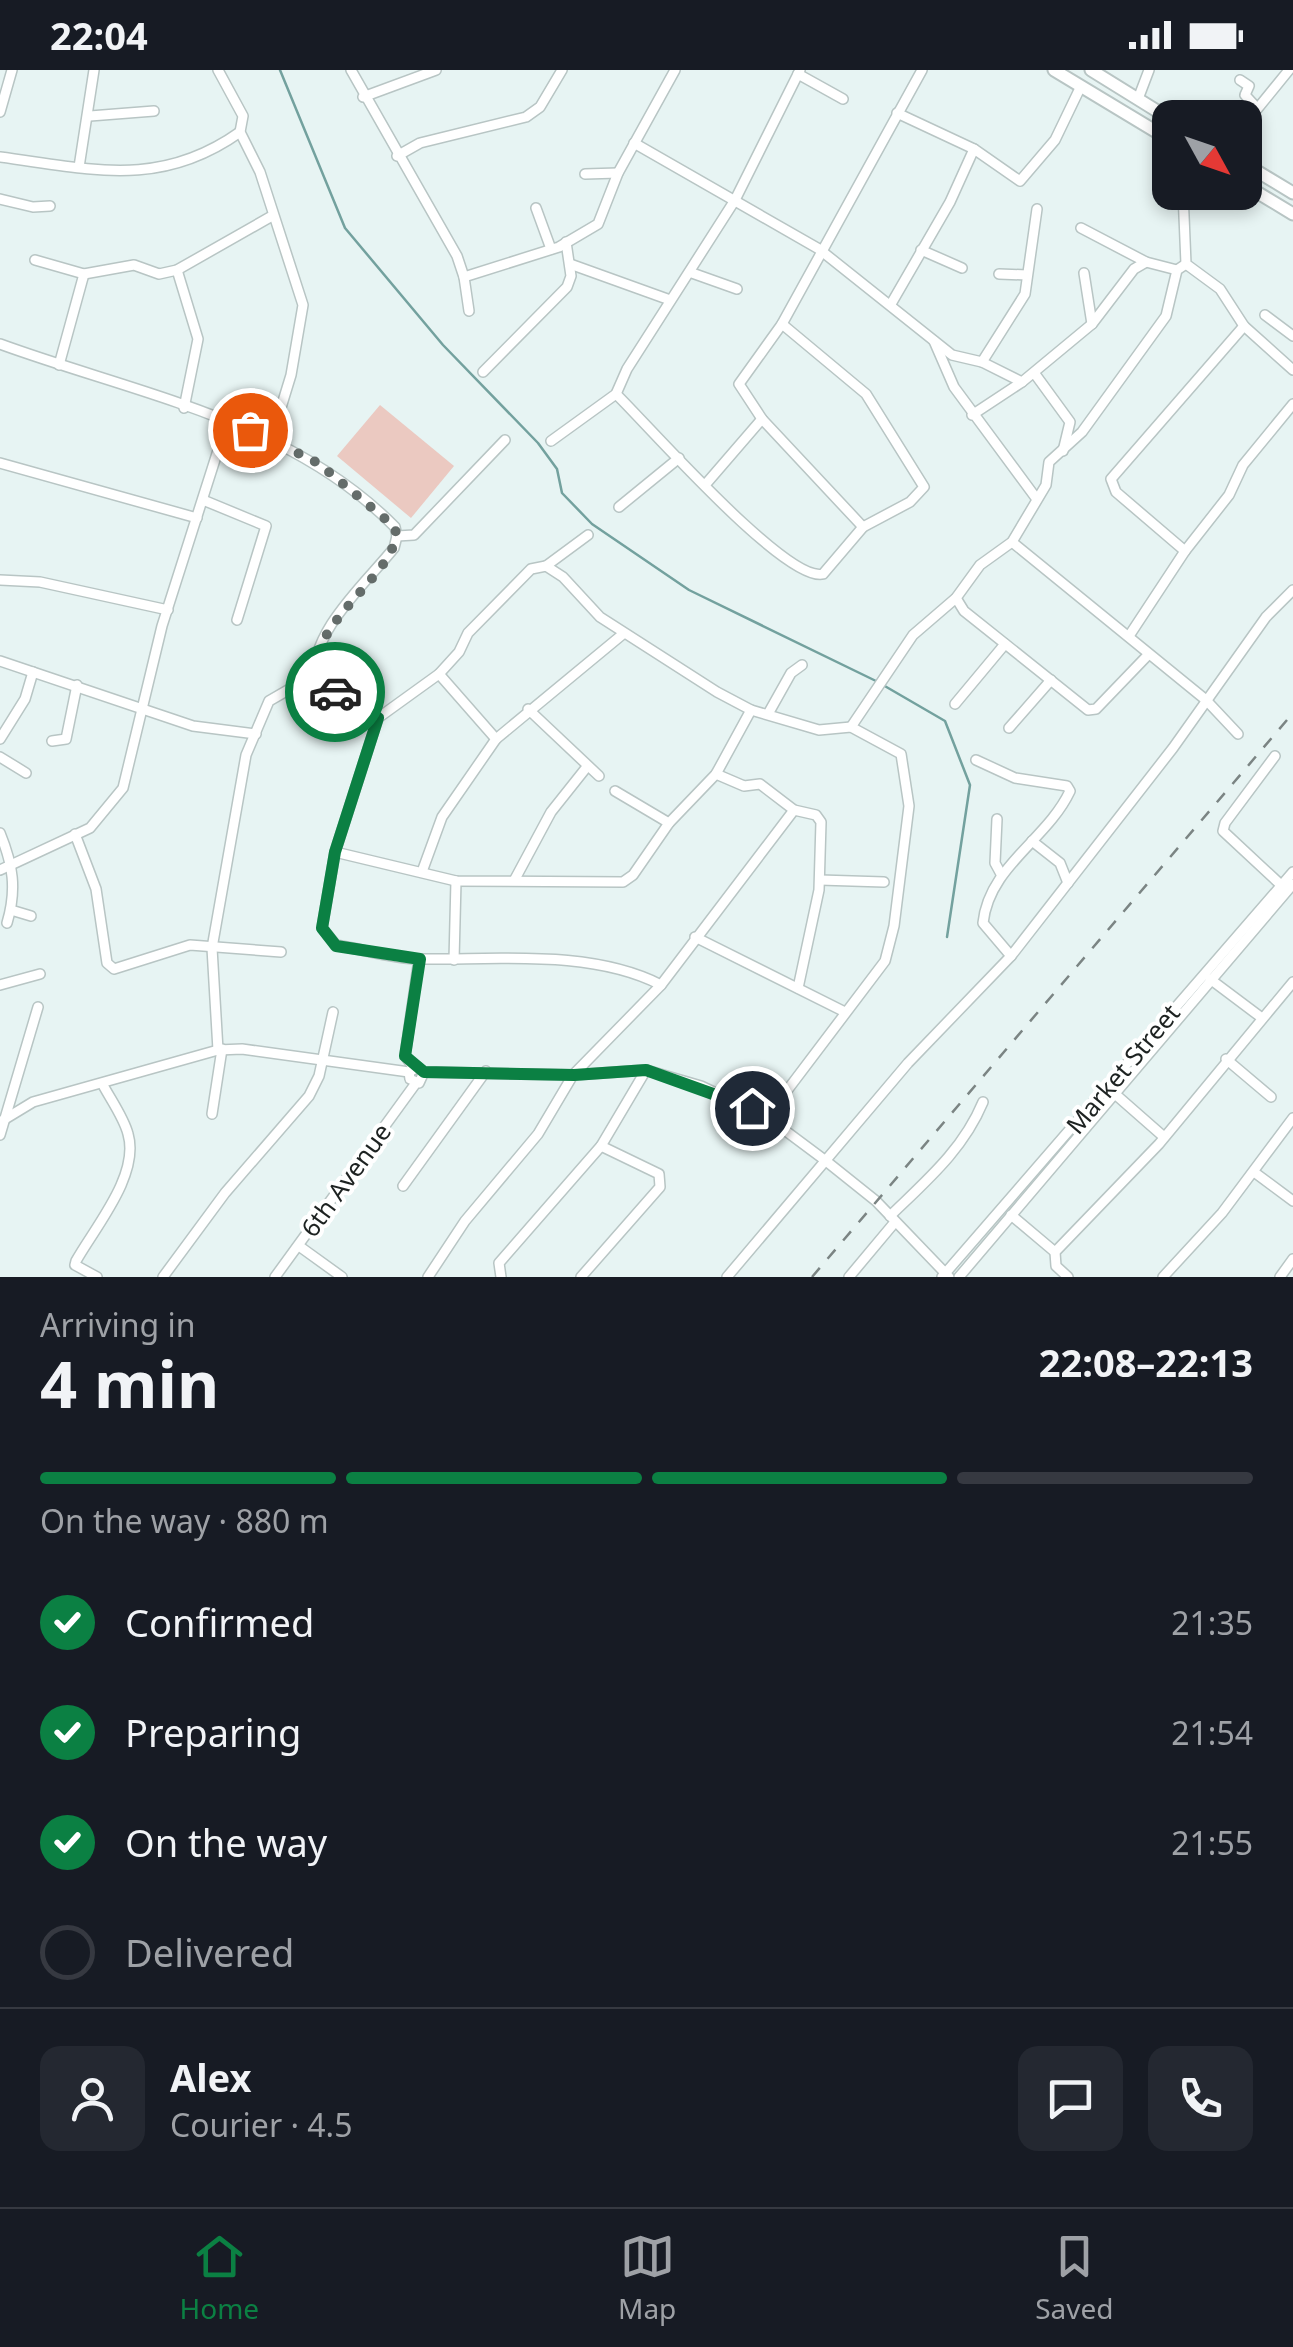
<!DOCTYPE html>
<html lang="en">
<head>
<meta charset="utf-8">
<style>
  body { margin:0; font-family:"Noto Sans",sans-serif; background:#242831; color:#f1f3f6; height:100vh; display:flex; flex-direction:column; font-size:38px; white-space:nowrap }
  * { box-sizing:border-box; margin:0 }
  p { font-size:32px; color:#9ea1a6 }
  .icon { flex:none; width:55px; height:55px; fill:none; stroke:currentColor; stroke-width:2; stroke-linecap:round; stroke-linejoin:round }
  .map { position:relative; height:1207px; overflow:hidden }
  .panel { display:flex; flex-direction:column; background:#171b24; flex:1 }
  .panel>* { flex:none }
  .needle { width:65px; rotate:130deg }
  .controls { position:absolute; left:1152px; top:30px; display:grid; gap:20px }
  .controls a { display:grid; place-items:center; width:110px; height:110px; border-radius:20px; background:#171b24; box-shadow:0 5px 15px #0003; font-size:50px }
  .pin { position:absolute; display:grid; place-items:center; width:85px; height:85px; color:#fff; margin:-42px; border:5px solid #fff; border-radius:50%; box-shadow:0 2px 10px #0007 }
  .courier { position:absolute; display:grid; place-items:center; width:100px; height:100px; margin:-50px; border:8px solid #0b8043; border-radius:50%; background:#fff; color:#222; box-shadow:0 2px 12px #0007 }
  .headline em { font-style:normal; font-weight:700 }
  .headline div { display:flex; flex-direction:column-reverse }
  .headline { display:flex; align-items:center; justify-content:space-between; height:170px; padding:0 40px }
  h1 { font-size:65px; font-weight:700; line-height:75px }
  .bar { display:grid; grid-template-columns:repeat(4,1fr); gap:15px 10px; align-content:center; height:120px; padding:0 40px }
  .bar i { height:12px; border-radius:8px; background:#363941 }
  .bar .active { background:#0b8043 }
  .bar p { grid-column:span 4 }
  .line { display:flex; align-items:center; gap:25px; padding:0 40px; border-top:2px solid #363941 }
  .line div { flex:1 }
  .round { display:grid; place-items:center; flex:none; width:105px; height:105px; border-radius:20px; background:#242831 }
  ol { padding:0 40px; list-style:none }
  li { display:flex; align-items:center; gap:30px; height:110px }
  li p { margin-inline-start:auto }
  li .icon { padding:10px; border-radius:50%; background:#0b8043; color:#fff; stroke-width:4 }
  li:last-child { color:#9ea1a6 }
  li i { width:55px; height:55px; border:5px solid #363941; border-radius:50% }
  .status { display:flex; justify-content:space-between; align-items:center; height:70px; padding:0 50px; background:#171b24; direction:ltr }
  .status svg { height:28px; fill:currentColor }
  .tab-bar { display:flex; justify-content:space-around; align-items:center; height:140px; border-top:2px solid #363941; background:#171b24; font-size:28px; color:#9ea1a6 }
  .tab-bar a { display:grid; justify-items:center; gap:5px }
  .tab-bar .active { color:#0b8043 }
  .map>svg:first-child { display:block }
  .green { fill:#ebc9c1 }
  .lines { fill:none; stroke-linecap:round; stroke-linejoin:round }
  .stream { stroke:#73a19e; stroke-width:2.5 }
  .minor-casing { stroke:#b8c5c4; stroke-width:12 }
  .major-casing { stroke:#b8c5c4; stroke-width:15 }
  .minor { stroke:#fff; stroke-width:9 }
  .major { stroke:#fff; stroke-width:11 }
  .rail { stroke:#7b8483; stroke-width:2.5; stroke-dasharray:12 12; stroke-linecap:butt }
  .done { stroke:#646c6a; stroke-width:10; stroke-dasharray:0 18 }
  .route { stroke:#0b8043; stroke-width:12 }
  .labels { text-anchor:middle; stroke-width:8; stroke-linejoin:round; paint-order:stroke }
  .street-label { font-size:25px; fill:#1d2221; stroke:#fff }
</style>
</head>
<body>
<div class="status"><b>22:04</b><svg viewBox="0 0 49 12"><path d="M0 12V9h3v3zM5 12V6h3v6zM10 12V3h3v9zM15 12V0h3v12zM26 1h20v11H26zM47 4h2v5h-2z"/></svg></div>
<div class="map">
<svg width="1293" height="1207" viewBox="0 0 1293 1207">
  <rect width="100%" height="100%" fill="#e7f4f3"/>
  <!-- green -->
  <path class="green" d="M380 335 454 396 411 448 337 386Z"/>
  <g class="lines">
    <!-- stream -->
    <g class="stream">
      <path d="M280 0 345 158 443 275 538 373 557 399 562 423 592 454 689 520 876 611"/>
      <path d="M883 615 945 651 970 715 947 867"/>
    </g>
    <!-- minor casing -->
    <g class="minor-casing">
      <g id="minor">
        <path d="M218 0 243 46 240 62 260 102 303 235 291 305 272 367"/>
        <path d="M351 0 457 186 464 207 559 177 598 154 618 103 675 0"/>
        <path d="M798 4 843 29"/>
        <path d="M1240 10 1249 16 1245 25 1257 38"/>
        <path d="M363 27 436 0"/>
        <path d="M1138 29 1149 0"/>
        <path d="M0 42 12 0"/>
        <path d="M897 43 974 79 1020 111 1055 70 1081 16"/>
        <path d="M90 46 154 41"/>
        <path d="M1245 54 1289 0"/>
        <path d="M634 73 819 179 952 285 982 292 1022 312 1092 254 1134 199 1146 192"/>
        <path d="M397 86 420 73 526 47 540 37 562 0"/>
        <path d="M0 87C91 99 160 119 240 62"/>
        <path d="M79 97 94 0"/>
        <path d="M585 104 618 103"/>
        <path d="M1183 122 1186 194 1220 219 1244 256 1293 300"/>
        <path d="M0 129 33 137 50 136"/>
        <path d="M536 138 551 179"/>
        <path d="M1081 158 1146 192 1177 200"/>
        <path d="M921 180 962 198"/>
        <path d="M35 190 84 204 134 195 159 204 177 200 272 146"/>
        <path d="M570 194 670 230"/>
        <path d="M177 200 198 269 184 338"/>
        <path d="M692 203 737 219"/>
        <path d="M1084 203 1092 254"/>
        <path d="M999 204 1027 205"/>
        <path d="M464 207 469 241"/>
        <path d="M891 234 950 132 974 79"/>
        <path d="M1265 245 1293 266"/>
        <path d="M934 271 954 317 1036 428"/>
        <path d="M0 274C137 324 290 350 395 457L397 466"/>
        <path d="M982 292 1025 224 1037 139"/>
        <path d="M59 295 84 204"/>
        <path d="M483 302 567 217 571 206 566 172"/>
        <path d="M1035 304 1070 352 1063 381"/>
        <path d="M616 324C647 354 786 513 823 504L863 457 910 432 924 417 866 324 782 254"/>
        <path d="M972 345 1022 312"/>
        <path d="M551 371 616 324 627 299 735 130 800 0"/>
        <path d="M0 393 197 448"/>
        <path d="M705 415 762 349"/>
        <path d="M203 430 266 456 237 550"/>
        <path d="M619 437 679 388"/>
        <path d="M863 457 762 349 739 314 782 254 922 0"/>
        <path d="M397 466 414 465 505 370"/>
        <path d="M1012 472 1206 630 1238 664"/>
        <path d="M1185 481 1116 422 1111 409 1244 256"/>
        <path d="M546 496 588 465"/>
        <path d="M0 510 40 512 168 540"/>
        <path d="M956 528 964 541 1088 640 1096 639 1147 586"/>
        <path d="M1129 566 1185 481 1229 425 1243 395 1293 334"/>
        <path d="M0 591 193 656 256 664"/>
        <path d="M439 604 496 669"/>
        <path d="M955 634 1005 574"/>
        <path d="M528 639 599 706"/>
        <path d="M768 644 791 603 802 595"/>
        <path d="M378 648 439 604 459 582 468 563 531 499 546 496 563 507 600 547 717 622 751 640 819 660 851 657 901 684 909 736 894 856 885 891 767 1047"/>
        <path d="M378 648 335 782 322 858 336 875C362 879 394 889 419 889 495 890 591 879 661 915"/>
        <path d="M378 648 315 611C308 563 367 512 394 478L397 466"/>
        <path d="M851 657 913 565 956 528 980 495 1012 472 1046 415 1049 392 1082 362 1166 246 1177 200 1186 194"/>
        <path d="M1009 658 1051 610"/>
        <path d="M0 669 25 629 33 602"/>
        <path d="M52 671 66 669 77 615"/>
        <path d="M1275 686 1225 753 1223 761 1281 815"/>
        <path d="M0 687 26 703"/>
        <path d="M976 690 1015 708 1067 716 1070 721C1047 770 989 796 983 853L1011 886"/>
        <path d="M716 704 744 716 760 714 794 740 816 745 821 752 819 820 798 918"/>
        <path d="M615 721 669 753"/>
        <path d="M997 749 995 793 1001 804"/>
        <path d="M0 763C13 795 17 819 7 853"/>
        <path d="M75 764 96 819 107 893 114 899 190 875 281 882"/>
        <path d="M1032 771 1060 793 1068 813"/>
        <path d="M335 782 456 811 623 812 633 805 669 753 716 704 751 640"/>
        <path d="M423 799 442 747 496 669 623 564"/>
        <path d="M0 800 90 758 123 718 162 556 227 352"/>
        <path d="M515 809 551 742 586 698"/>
        <path d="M820 810 884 812"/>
        <path d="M11 840 31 846"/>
        <path d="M695 867 845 942"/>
        <path d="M454 890 456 811"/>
        <path d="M1210 909 1262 948"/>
        <path d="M0 915 40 904"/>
        <path d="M218 980 212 878 246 685 269 631 307 609 315 611"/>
        <path d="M1226 989 1271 1027"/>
        <path d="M414 998 405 986 419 889"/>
        <path d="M424 1002 419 1013 410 1009 409 1002 418 997 424 1002 573 1005 646 1000 701 1016 767 1047 826 1091 876 1131 949 1207"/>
        <path d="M1115 1024 1164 1067"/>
        <path d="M212 1044 222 979"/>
        <path d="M0 1052 33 1032 218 980 242 979 409 1002"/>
        <path d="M0 1065 38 937"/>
        <path d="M601 1076 646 1000"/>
        <path d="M1254 1102 1293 1131"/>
        <path d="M403 1116 486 1001"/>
        <path d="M1011 1145 1055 1182"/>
        <path d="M890 1146C926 1111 963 1080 983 1032"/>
        <path d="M299 1176 342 1207"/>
        <path d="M97 1207 75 1195 76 1191C95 1157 140 1105 128 1064 124 1048 111 1030 103 1015"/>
        <path d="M163 1207 225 1123 309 1026 319 1006 333 942"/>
        <path d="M275 1207 416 1013"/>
        <path d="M428 1207 465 1151 538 1064 573 1005 661 915 794 740"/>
        <path d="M501 1207 499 1193 601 1076 659 1104 660 1117 581 1207"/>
        <path d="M727 1207 908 993 1011 886 1173 678 1266 547 1293 520"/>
        <path d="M849 1207 895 1152"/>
        <path d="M942 1207 1293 802"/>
        <path d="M959 1207 1293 814"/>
        <path d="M1068 1207 1056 1196 1055 1182 1159 1074 1293 912"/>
        <path d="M1163 1207 1222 1143 1293 1048"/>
        <path d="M1280 1207 1293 1189"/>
      </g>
    </g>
    <!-- major casing -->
    <g class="major-casing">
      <g id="major">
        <path d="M1054 0 1170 70"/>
        <path d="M1091 0 1170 49"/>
        <path d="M1245 94 1293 123"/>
        <path d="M1245 115 1293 144"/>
      </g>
    </g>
    <!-- minor -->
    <use href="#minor" class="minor"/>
    <!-- major -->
    <use href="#major" class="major"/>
    <!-- rail -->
    <path class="rail" d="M812 1207 1293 643"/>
  </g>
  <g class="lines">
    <!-- done -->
    <path class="done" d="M250 360 318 393 395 457C405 500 305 552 315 611L335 622"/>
    <!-- route -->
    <path class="route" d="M335 622 378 648 335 782 322 858 336 876 420 889 405 986 424 1002 574 1005 646 1000 752 1038"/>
  </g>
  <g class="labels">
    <!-- street labels -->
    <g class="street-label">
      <text transform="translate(1123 999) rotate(-50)" y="9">Market Street</text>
      <text transform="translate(346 1110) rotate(-54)" y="9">6th Avenue</text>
    </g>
  </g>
</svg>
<div class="controls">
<a><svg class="needle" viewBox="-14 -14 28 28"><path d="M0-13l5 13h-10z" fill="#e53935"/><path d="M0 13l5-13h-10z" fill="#9ea1a6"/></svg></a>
</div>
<div class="pin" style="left:250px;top:360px;background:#ea580c"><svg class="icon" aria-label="bag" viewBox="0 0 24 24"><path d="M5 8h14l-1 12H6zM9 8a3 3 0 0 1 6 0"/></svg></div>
<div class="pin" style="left:752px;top:1038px;background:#1f2937"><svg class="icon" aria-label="home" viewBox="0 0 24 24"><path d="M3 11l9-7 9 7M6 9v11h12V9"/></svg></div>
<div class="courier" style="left:335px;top:622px"><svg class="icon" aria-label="car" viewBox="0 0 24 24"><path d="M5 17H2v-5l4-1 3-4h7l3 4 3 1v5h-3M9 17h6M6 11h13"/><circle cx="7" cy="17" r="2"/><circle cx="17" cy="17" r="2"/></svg></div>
</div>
<section class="panel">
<div class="headline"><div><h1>4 min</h1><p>Arriving in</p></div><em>22:08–22:13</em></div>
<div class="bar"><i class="active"></i><i class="active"></i><i class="active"></i><i></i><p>On the way · 880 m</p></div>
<ol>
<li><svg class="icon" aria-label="check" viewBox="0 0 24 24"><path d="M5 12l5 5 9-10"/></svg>Confirmed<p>21:35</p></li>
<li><svg class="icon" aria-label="check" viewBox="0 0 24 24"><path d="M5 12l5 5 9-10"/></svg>Preparing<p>21:54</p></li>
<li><svg class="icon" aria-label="check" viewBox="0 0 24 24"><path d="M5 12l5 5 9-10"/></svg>On the way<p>21:55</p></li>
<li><i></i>Delivered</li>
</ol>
<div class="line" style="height:180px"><a class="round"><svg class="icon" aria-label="person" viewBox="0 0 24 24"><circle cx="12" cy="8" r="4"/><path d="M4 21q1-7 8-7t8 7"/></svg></a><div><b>Alex</b><p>Courier · 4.5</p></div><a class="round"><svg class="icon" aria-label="chat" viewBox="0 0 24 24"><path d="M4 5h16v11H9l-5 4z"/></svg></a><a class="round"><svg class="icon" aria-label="phone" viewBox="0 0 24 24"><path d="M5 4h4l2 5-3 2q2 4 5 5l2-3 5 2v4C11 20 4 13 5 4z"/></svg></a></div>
</section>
<nav class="tab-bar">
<a class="active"><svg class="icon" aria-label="home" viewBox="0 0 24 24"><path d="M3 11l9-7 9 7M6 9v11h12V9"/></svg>Home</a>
<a><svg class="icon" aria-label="map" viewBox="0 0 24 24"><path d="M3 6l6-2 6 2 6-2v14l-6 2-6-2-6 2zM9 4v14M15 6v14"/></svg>Map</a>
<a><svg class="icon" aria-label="saved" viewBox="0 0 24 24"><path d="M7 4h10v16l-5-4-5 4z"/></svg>Saved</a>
</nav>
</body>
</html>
